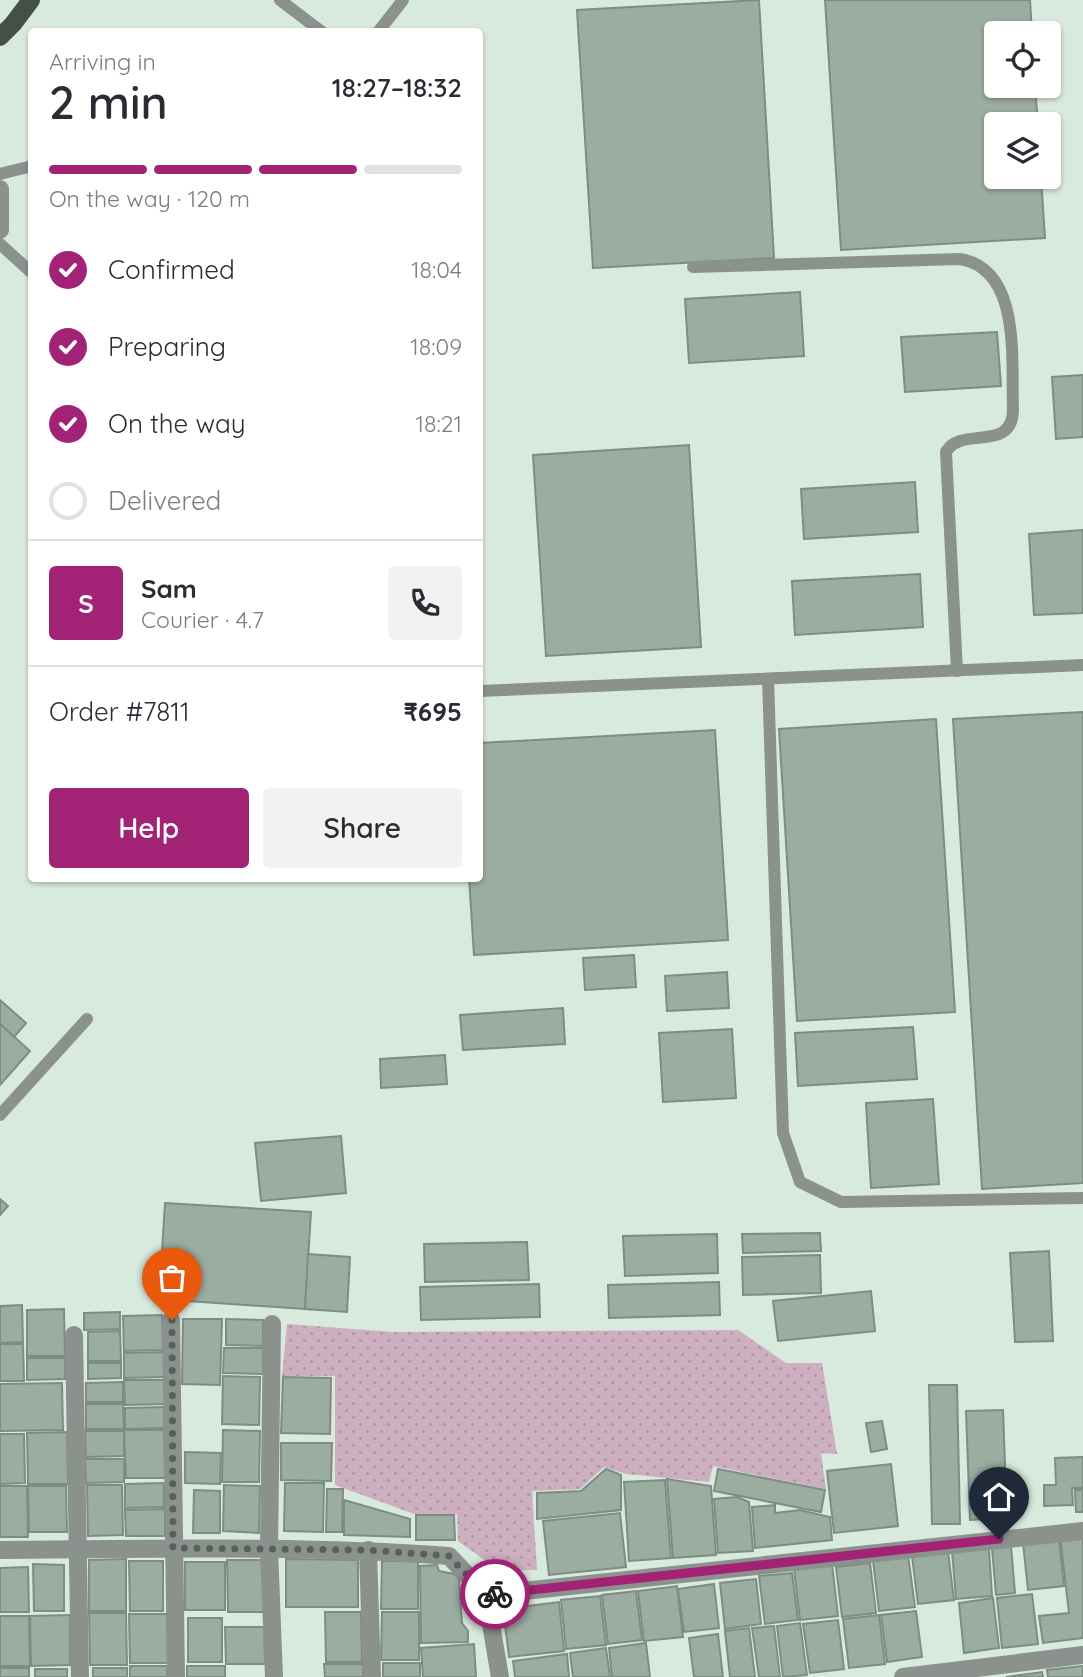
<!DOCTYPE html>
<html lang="en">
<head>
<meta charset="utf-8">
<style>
  body { margin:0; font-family:Quicksand,sans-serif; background:#f2f2f3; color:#2b2b33; height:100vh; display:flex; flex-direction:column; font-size:26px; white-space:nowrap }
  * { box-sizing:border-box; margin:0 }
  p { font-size:23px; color:#7c7c81 }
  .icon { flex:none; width:38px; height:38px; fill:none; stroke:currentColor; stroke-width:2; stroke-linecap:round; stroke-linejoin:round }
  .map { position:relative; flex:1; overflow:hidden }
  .side { position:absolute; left:28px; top:28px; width:455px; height:854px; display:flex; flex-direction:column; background:#fff; border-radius:7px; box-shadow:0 2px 5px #0004 }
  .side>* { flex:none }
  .controls { position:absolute; left:984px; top:21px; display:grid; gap:14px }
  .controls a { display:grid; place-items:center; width:77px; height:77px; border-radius:7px; background:#fff; box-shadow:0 2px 5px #0004; font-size:35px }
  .pin { position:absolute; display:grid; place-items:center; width:60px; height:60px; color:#fff; margin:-72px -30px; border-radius:50% 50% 50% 0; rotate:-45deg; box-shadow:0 0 7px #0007 }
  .pin .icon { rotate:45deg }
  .courier { position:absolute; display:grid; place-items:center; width:70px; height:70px; margin:-35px; border:5px solid #a22375; border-radius:50%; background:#fff; color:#222; box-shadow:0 2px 9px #0007 }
  .headline em { font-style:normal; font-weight:600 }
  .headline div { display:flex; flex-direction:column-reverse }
  .headline { display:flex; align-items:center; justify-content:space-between; height:119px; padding:0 21px }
  h1 { font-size:46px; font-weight:600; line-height:52px }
  .bar { display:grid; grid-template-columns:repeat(4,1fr); gap:10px 7px; align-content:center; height:84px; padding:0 21px }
  .bar i { height:9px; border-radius:5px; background:#e1e1e2 }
  .bar .current { background:#a22375 }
  .bar p { grid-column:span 4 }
  .line { display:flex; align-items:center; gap:18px; padding:0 21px; border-top:2px solid #e1e1e2 }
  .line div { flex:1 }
  .round { display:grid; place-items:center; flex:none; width:74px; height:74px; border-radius:7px; background:#f2f2f3 }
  ol { padding:0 21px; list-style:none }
  li { display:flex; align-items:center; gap:21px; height:77px }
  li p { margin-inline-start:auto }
  li .icon { padding:7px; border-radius:50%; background:#a22375; color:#fff; stroke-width:4 }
  li:last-child { color:#7c7c81 }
  li i { width:38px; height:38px; border:4px solid #e1e1e2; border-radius:50% }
  .button { display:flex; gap:14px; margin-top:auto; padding:14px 21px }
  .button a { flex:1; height:80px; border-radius:7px; background:#a22375; color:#fff; font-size:28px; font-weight:600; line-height:80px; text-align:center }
  .button a+a { background:#f2f2f3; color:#2b2b33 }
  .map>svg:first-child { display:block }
  .grass { fill:url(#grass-dots) }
  .building { fill:#9baca1; stroke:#7d8d83; stroke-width:2 }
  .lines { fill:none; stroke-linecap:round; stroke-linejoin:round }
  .service { stroke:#8b928d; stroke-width:12 }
  .minor { stroke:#8b928d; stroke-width:18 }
  .tertiary { stroke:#8b928d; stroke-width:18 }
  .primary { stroke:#434f47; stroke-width:18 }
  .done { stroke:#57605a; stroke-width:7; stroke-dasharray:0 12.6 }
  .route { stroke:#a22375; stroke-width:9 }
</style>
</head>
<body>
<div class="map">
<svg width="1083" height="1677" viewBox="0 0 1083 1677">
  <defs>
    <pattern id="grass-dots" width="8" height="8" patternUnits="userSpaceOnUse" patternTransform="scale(1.75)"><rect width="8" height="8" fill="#ceafbf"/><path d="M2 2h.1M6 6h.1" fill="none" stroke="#b096a3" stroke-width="1.8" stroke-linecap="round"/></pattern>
  </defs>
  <rect width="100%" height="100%" fill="#d8e9dd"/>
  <!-- grass -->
  <path class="grass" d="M287 1324 393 1332 738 1330 786 1363H822L837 1454 821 1453 826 1489 713 1466 709 1482 626 1474 604 1467 580 1489 532 1491 537 1570 500 1571 458 1541 457 1514H414L335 1485V1376H282Z"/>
  <!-- building -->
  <g class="building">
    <path d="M759 0 774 258 593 268 577 10Z"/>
    <path d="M825 0H1030L1032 33H996V86H1035L1038 124H996V177H1041L1045 238 841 250Z"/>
    <path d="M800 292 804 356 689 363 685 299Z"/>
    <path d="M997 332 1001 386 905 392 901 337Z"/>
    <path d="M1083 375V437L1056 439 1052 377Z"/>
    <path d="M689 445 701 647 546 656 533 455Z"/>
    <path d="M915 482 918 532 804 539 801 489Z"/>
    <path d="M1083 530V613L1034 615 1029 534Z"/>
    <path d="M920 574 923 627 795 635 792 581Z"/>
    <path d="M1083 712V1183L982 1189 953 719Z"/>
    <path d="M936 719 955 1012 797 1021 779 729Z"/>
    <path d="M715 730 728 940 474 955 469 878H480V743Z"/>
    <path d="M634 955 636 987 585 990 583 958Z"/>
    <path d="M727 972 729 1008 667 1011 665 976Z"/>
    <path d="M0 1000 26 1023 14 1037 0 1024Z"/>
    <path d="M563 1008 565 1044 463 1050 460 1015Z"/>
    <path d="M0 1024 30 1051 0 1085Z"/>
    <path d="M913 1027 917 1079 798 1086 795 1033Z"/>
    <path d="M732 1029 736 1098 663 1102 659 1033Z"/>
    <path d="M445 1055 447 1084 381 1088 380 1059Z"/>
    <path d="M933 1099 939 1184 871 1188 866 1103Z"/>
    <path d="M341 1136 346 1193 261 1201 255 1143Z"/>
    <path d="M0 1199 8 1206 0 1215Z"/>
    <path d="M165 1203 311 1212 305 1309 159 1299Z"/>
    <path d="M820 1233 821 1251 743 1253 742 1234Z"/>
    <path d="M717 1234 718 1273 625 1276 623 1236Z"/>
    <path d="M527 1242 529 1280 425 1282 424 1244Z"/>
    <path d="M1049 1251 1053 1341 1015 1342 1010 1253Z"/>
    <path d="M308 1254 350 1257 347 1312 305 1309Z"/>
    <path d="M820 1255 821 1293 743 1295 742 1257Z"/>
    <path d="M719 1282 720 1315 609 1318 608 1285Z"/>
    <path d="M539 1284 540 1317 421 1320 420 1287Z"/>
    <path d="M871 1291 875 1331 778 1341 773 1301Z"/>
    <path d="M22 1305 23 1342 0 1343V1306Z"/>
    <path d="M64 1309 65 1356H27V1310Z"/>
    <path d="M120 1312V1329L84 1330V1313Z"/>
    <path d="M162 1315 163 1350 124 1351 123 1316Z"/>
    <path d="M183 1319H222L220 1385 182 1384Z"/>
    <path d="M226 1319 263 1320V1346L226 1345Z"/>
    <path d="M120 1331 121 1361H88V1332Z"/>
    <path d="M0 1344H23L24 1381H0Z"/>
    <path d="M224 1348H263V1374L223 1373Z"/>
    <path d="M165 1352 166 1377 124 1378V1353Z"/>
    <path d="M27 1358H65V1379L27 1380Z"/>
    <path d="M88 1363H121V1378L88 1379Z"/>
    <path d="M223 1376 260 1377 259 1425 222 1424Z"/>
    <path d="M283 1377 331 1378 330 1434 281 1433Z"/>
    <path d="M124 1380H165L166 1404 125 1405Z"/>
    <path d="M123 1382V1402H86V1383Z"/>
    <path d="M62 1383 63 1430 0 1431V1384Z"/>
    <path d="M929 1385H957L960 1524H932Z"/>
    <path d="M86 1404H123L124 1429H86Z"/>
    <path d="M164 1407V1428L125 1429V1408Z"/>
    <path d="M1003 1410 1007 1518 970 1520 966 1411Z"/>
    <path d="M882 1421 887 1449 871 1452 866 1423Z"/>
    <path d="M124 1430H164L165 1478H126Z"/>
    <path d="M223 1430 260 1431 259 1482H222Z"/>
    <path d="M85 1431H124V1456L86 1457Z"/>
    <path d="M67 1432 68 1484H28L27 1433Z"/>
    <path d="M0 1434H24L25 1483 0 1484Z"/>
    <path d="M281 1443H332L331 1481 281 1480Z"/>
    <path d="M185 1452 221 1453 220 1484 185 1483Z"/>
    <path d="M1083 1457V1488H1072L1073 1505 1044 1506V1485H1056L1055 1458Z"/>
    <path d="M85 1459H124V1482L86 1483Z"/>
    <path d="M891 1464 898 1526 834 1533 827 1471Z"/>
    <path d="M606 1469 621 1475V1510L537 1519V1493L581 1491Z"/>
    <path d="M718 1469 825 1490 821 1512 714 1491Z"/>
    <path d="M667 1479 711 1486 716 1555 673 1558Z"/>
    <path d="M665 1480 671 1558 629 1561 624 1482Z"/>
    <path d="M164 1483V1507L125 1508V1484Z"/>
    <path d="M285 1483H324L323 1532 284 1531Z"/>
    <path d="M87 1485H122L123 1535 88 1536Z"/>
    <path d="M224 1485 260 1486 259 1533 223 1531Z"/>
    <path d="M0 1486H27L28 1537H0Z"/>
    <path d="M28 1486H66L67 1532H29Z"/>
    <path d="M327 1489H343L342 1532H326Z"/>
    <path d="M194 1490 220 1491V1533H193Z"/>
    <path d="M1075 1490H1083V1512H1076Z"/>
    <path d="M737 1497 749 1502 753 1551 718 1553 714 1499Z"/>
    <path d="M344 1500 410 1519V1537L344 1535Z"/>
    <path d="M775 1505V1513L800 1510 830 1517 832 1540 755 1548 752 1507Z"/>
    <path d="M165 1509V1536H126L125 1510Z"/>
    <path d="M620 1513 626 1567 549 1575 543 1521Z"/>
    <path d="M416 1515H454L455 1540H416Z"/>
    <path d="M1083 1533V1638L1043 1643 1039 1616 1069 1613 1060 1536Z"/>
    <path d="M1059 1539 1064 1586 1028 1590 1023 1543Z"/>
    <path d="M1011 1546 1015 1593 996 1595 992 1548Z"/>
    <path d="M989 1549 992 1596 956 1599 952 1551Z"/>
    <path d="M948 1552 954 1600 918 1604 912 1556Z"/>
    <path d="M908 1555 915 1607 879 1611 873 1560Z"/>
    <path d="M126 1559V1611H89V1560Z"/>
    <path d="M286 1559 358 1560V1607H286Z"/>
    <path d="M227 1560H263L264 1612H228Z"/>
    <path d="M129 1561H163V1611H130Z"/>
    <path d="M382 1561H418V1609H381Z"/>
    <rect x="185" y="1562" width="40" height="48"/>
    <path d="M870 1563 876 1613 842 1617 836 1567Z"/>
    <path d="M33 1564 64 1565V1611H34Z"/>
    <path d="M832 1564 838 1616 800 1620 794 1569Z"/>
    <path d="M437 1565 439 1571 454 1574 459 1579 462 1623 468 1631V1642L421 1643 420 1566Z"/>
    <path d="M28 1567 29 1612H0V1568Z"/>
    <path d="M792 1573 798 1620 765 1624 759 1576Z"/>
    <path d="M756 1579 761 1624 725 1629 720 1583Z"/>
    <path d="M714 1584 719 1628 684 1632 678 1589Z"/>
    <path d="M677 1586 683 1637 644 1641 638 1591Z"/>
    <path d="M636 1591 642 1640 608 1644 602 1595Z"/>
    <path d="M1032 1594 1038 1644 1002 1648 997 1598Z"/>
    <path d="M600 1596 606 1645 566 1649 561 1600Z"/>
    <path d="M993 1598 999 1648 964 1653 959 1603Z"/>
    <path d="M559 1602 564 1651 509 1657 503 1609Z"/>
    <path d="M916 1611 922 1657 887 1662 881 1615Z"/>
    <path d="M325 1612H361L362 1662H326Z"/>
    <path d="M382 1612H419V1660H381Z"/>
    <path d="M89 1613H126L127 1665H90Z"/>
    <path d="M129 1614H167L168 1663H130Z"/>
    <path d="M70 1615V1665L31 1666 30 1616Z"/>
    <path d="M879 1615 885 1664 849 1668 843 1619Z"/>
    <path d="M0 1616H29L30 1666H0Z"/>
    <rect x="188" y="1618" width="34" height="44"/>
    <path d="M838 1620 844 1669 810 1673 803 1624Z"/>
    <path d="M800 1623 807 1675 783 1677 777 1626Z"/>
    <path d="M774 1626 780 1677H759L752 1628Z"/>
    <path d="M225 1627H264L265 1664H226Z"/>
    <path d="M749 1628 755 1677H730L725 1631Z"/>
    <path d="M718 1634 723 1677H694L689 1638Z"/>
    <path d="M646 1643 650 1677H612L609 1648Z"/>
    <path d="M474 1644 476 1677H423L421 1648Z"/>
    <path d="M606 1648 610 1677H573L570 1653Z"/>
    <path d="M567 1654 569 1677H515L513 1661Z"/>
    <rect x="383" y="1663" width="37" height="14"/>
    <path d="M324 1664H363V1677H325Z"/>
    <rect x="130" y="1666" width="37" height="11"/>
    <rect x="187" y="1666" width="38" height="11"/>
    <path d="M1083 1666V1677H1048L1047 1670Z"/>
    <rect x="0" y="1668" width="29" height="9"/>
    <rect x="93" y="1668" width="34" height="9"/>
    <rect x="35" y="1669" width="32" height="8"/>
    <path d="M1042 1672 1043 1677H1006Z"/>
  </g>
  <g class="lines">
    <!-- service -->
    <g class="service">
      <path d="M280 0 322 32"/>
      <path d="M378 32 403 0"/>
      <path d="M0 174 32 166"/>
      <path d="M0 244 32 273"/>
      <path d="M693 267 960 259C1022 269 1011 362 1013 409 1013 454 961 425 946 452L957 671"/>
      <path d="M768 679 783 1133 800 1182 841 1202 1083 1198"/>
      <path d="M480 691 1083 665"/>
      <path d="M0 1115 87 1019"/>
    </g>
    <!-- minor -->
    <g class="minor">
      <path d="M171 1320 176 1677"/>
      <path d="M272 1324 269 1549 274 1677"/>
      <path d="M74 1335 80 1677"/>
      <path d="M0 1550C150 1549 299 1545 449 1556L486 1595 500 1677"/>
      <path d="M368 1550 372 1677"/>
      <path d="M486 1595 1083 1531"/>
      <path d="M903 1677 1083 1655"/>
    </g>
    <!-- tertiary -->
    <path class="tertiary" d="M0 189V230"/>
    <!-- primary -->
    <path class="primary" d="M0 37 13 24 31 0"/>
  </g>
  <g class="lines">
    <!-- done -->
    <path class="done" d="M172 1320 173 1548 368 1550 449 1556 486 1595 495 1594"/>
    <!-- route -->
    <path class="route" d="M495 1594 999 1539"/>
  </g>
</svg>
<div class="controls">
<a><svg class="icon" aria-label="locate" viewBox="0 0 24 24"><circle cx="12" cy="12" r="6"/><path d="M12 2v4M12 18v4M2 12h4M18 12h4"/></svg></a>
<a><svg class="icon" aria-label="layers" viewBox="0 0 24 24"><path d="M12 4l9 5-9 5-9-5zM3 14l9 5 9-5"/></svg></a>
</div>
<div class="pin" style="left:172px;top:1320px;background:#ea580c"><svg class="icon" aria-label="bag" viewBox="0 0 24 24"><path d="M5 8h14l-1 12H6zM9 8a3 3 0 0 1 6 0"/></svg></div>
<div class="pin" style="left:999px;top:1539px;background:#1f2937"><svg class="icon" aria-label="home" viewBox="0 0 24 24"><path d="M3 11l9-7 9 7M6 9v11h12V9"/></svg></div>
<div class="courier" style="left:495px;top:1594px"><svg class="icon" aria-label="bike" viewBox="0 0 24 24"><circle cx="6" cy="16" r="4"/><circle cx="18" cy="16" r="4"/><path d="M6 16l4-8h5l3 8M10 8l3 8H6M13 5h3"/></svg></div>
<section class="side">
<div class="headline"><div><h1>2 min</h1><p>Arriving in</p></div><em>18:27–18:32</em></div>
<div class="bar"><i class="current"></i><i class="current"></i><i class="current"></i><i></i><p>On the way · 120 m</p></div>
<ol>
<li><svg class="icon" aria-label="check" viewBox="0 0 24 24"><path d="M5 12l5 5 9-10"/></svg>Confirmed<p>18:04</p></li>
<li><svg class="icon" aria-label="check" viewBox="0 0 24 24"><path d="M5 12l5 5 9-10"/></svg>Preparing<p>18:09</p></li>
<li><svg class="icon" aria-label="check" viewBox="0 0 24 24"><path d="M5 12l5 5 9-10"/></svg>On the way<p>18:21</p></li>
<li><i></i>Delivered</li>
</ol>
<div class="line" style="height:126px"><b class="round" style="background:#a22375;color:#fff">S</b><div><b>Sam</b><p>Courier · 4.7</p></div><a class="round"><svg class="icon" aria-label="phone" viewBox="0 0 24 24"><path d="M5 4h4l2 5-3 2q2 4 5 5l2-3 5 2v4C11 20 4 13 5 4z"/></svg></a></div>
<div class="line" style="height:91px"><div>Order #7811</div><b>₹695</b></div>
<div class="button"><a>Help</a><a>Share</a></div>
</section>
</div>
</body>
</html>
